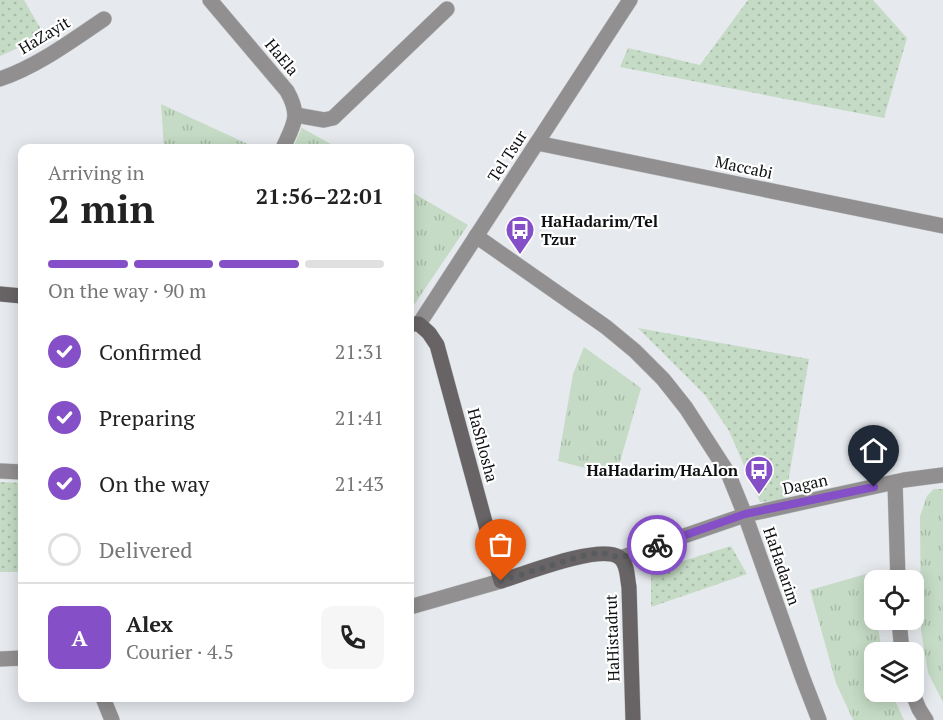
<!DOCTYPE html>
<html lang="en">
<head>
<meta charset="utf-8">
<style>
  body { margin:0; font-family:"PT Serif",serif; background:#f6f6f6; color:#222; height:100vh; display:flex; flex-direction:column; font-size:22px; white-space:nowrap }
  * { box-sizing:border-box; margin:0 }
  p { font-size:20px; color:#767676 }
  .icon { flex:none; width:33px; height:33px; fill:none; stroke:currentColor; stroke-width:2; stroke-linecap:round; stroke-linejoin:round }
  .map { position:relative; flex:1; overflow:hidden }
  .panel { position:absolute; left:18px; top:144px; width:396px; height:558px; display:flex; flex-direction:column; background:#fff; border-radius:12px; box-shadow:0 3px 15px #0003 }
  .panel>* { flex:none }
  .tools { position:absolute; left:864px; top:570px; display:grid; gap:12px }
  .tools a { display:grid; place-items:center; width:60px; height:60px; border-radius:12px; background:#fff; box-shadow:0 3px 15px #0003; font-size:30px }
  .pin { position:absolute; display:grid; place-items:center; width:51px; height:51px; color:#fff; margin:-62px -26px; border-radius:50% 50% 50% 0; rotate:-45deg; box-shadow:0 0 6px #0007 }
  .pin .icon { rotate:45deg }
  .courier { position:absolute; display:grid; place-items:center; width:60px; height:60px; margin:-30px; border:4px solid #854fc7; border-radius:50%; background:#fff; color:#222; box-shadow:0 2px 8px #0007 }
  .summary em { font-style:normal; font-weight:600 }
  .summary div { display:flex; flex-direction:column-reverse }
  .summary { display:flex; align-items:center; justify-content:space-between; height:102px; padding:0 30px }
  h1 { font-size:39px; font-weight:600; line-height:45px }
  .bar { display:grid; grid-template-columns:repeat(4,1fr); gap:9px 6px; align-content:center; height:72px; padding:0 30px }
  .bar i { height:8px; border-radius:4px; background:#e0e0e0 }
  .bar .current { background:#854fc7 }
  .bar p { grid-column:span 4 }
  .line { display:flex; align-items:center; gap:15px; padding:0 30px; border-top:2px solid #e0e0e0 }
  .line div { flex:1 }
  .round { display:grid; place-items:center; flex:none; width:63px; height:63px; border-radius:12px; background:#f6f6f6 }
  ol { padding:0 30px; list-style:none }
  li { display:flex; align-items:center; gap:18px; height:66px }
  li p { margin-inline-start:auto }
  li .icon { padding:6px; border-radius:50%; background:#854fc7; color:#fff; stroke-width:4 }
  li:last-child { color:#767676 }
  li i { width:33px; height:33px; border:3px solid #e0e0e0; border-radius:50% }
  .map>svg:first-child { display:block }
  .grass { fill:url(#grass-tufts) }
  .park { fill:url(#park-dots) }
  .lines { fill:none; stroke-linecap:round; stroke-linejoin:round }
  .street-casing { stroke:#c3c7ca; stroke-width:16 }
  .secondary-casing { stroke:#c3c7ca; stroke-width:16 }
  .street { stroke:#918f8f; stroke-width:15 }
  .secondary { stroke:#686465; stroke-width:15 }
  .done { stroke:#595c5e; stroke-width:6; stroke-dasharray:0 10.8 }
  .route { stroke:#854fc7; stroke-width:8 }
  .labels { text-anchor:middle; stroke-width:4.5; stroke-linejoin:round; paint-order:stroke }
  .street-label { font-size:16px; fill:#0d0f10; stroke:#fff }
  .poi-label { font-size:16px; font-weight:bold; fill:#0d0f10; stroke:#fff; text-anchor:start }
</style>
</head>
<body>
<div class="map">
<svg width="943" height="720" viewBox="0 0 943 720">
  <defs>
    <pattern id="grass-tufts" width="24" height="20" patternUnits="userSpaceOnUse" patternTransform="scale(1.5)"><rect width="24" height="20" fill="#c5dbc5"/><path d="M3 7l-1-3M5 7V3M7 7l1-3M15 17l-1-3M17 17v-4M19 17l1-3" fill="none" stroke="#a8bba8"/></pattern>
    <pattern id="park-dots" width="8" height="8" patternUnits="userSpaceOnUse" patternTransform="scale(1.5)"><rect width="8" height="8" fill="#c5dbc5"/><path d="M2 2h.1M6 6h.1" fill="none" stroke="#a8bba8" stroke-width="1.8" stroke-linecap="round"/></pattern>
  </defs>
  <rect width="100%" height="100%" fill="#e6eaee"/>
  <!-- grass -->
  <g class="grass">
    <path d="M161 104 250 145 249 148H164Z"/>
    <path d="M302 127V128L338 148H293Z"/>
    <path d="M410 191 468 225 410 311Z"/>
    <path d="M584 347 641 388 616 476 558 461 573 374Z"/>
    <path d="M934 489H943V702L928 673 921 631 920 516 927 496Z"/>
    <path d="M880 570 879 580H874V620H877L882 652H874V692H891L904 720H853L836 683 810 590Z"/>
  </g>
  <!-- park -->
  <g class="park">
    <path d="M0 0H24L45 36 0 56Z"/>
    <path d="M748 0H873L907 38 884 118 620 67 628 48 700 65Z"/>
    <path d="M638 328 809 359 785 500 760 502 729 431 705 395Z"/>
    <path d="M0 482 22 483V572H0Z"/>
    <path d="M731 546 747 574 651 607V571Z"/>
  </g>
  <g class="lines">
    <!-- street casing -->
    <g class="street-casing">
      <g id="street">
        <path d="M210 0 287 91C301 116 294 124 283 148"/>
        <path d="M0 79C38 66 71 41 104 19"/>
        <path d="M296 115 324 120 333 118 447 9"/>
        <path d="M537 143 943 226"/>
        <path d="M476 236 606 327 635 351 663 379 686 408 728 473 745 515 904 480 943 475"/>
        <path d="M419 324 630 0"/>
        <path d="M0 471 22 472"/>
        <path d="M895 482 898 580"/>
        <path d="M620 558 745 515 802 676 819 720"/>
        <path d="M410 607 501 581"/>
        <path d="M899 620 902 652"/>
        <path d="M0 659 22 658"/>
        <path d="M912 692 919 709 926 720"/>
        <path d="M103 698 112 720"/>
      </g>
    </g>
    <!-- secondary casing -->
    <g class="secondary-casing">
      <g id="secondary">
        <path d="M0 294 22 296"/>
        <path d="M410 324H419L429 333 437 345 501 581C524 574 599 544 619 557 628 563 627 578 629 587L633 720"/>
      </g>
    </g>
    <!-- street -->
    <use href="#street" class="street"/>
    <!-- secondary -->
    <use href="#secondary" class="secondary"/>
  </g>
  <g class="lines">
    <!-- done -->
    <path class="done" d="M501 581 578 557 597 553 609 554 620 558 657 545"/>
    <!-- route -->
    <path class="route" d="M657 545 745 514 874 487"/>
  </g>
  <!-- icons -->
  <defs>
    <g id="bus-pin" transform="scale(1.5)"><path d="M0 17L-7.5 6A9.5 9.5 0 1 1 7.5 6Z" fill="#854fc7" stroke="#fff"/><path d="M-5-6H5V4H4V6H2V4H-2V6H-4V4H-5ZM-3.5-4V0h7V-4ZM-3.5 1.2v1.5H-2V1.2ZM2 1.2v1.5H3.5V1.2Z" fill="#fff"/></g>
  </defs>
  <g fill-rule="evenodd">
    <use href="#bus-pin" x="520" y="230"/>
    <use href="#bus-pin" x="759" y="470"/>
  </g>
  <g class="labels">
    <!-- street labels -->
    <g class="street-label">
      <text transform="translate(44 35) rotate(-31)" y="6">HaZayit</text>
      <text transform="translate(282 57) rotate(50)" y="6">HaEla</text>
      <text transform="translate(507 156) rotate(-57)" y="6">Tel Tsur</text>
      <text transform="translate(744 167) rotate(12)" y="6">Maccabi</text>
      <text transform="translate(483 445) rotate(75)" y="6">HaShlosha</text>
      <text transform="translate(805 484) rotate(-12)" y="6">Dagan</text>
      <text transform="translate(782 566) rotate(71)" y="6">HaHadarim</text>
      <text transform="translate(612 638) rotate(-92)" y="6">HaHistadrut</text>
    </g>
    <!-- poi labels -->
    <g class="poi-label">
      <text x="541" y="227">HaHadarim/Tel<tspan x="541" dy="18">Tzur</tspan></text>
      <text x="738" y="476" text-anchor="end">HaHadarim/HaAlon</text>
    </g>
  </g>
</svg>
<div class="tools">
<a><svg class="icon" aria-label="locate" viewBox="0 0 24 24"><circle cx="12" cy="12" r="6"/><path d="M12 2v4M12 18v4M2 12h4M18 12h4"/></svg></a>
<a><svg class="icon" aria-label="layers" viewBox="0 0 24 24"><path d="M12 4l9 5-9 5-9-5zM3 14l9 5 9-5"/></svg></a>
</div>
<div class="pin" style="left:501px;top:581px;background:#ea580c"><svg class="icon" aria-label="bag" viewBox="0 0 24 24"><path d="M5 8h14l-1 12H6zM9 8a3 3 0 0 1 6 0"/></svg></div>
<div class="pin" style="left:874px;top:487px;background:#1f2937"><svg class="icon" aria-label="home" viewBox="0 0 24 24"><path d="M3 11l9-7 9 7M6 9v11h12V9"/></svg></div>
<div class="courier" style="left:657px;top:545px"><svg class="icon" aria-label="bike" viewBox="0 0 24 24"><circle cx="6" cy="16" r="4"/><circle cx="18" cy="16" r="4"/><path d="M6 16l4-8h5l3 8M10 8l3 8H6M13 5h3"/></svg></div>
<section class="panel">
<div class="summary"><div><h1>2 min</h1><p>Arriving in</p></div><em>21:56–22:01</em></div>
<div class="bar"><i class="current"></i><i class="current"></i><i class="current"></i><i></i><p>On the way · 90 m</p></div>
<ol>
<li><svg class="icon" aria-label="check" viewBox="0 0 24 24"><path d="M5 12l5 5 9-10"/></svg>Confirmed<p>21:31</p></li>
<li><svg class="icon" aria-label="check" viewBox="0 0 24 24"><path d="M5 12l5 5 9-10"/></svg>Preparing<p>21:41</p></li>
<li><svg class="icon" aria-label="check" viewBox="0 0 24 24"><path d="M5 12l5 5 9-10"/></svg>On the way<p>21:43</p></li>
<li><i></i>Delivered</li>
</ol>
<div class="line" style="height:108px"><b class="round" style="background:#854fc7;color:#fff">A</b><div><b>Alex</b><p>Courier · 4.5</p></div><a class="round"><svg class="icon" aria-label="phone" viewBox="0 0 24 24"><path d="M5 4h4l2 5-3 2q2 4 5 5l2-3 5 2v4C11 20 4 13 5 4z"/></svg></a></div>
</section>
</div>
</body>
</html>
